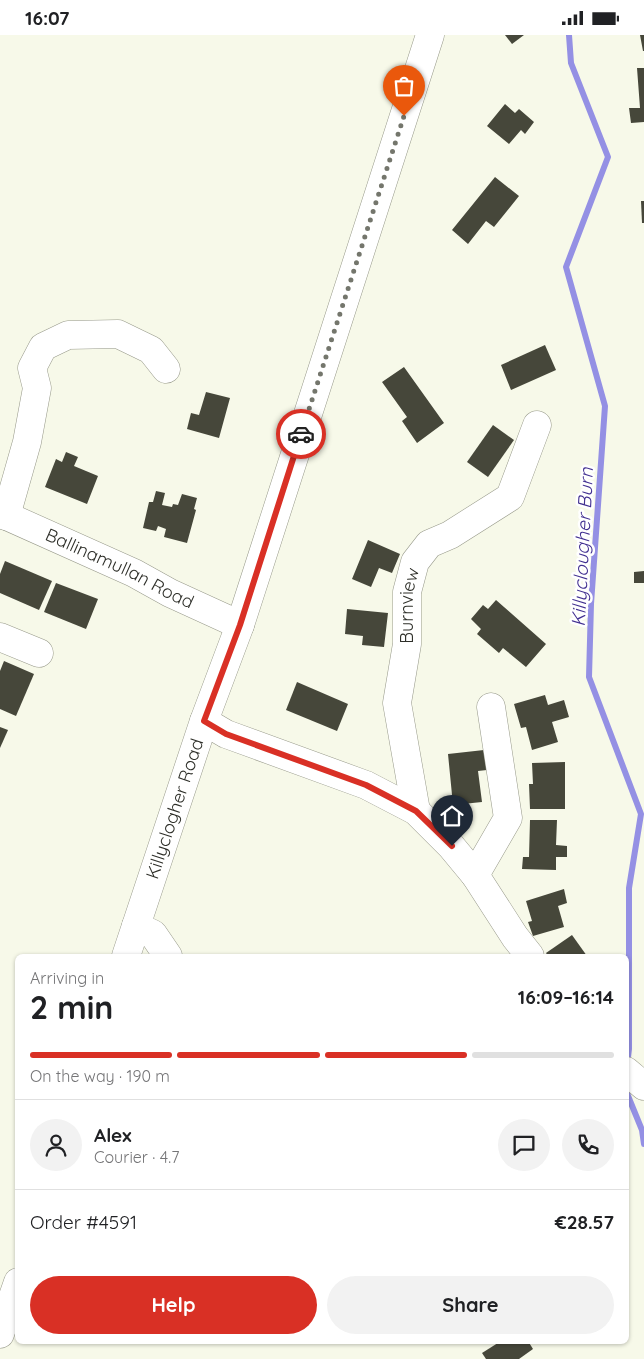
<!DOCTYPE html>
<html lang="en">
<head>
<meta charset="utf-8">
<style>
  body { margin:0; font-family:Quicksand,sans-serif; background:#f2f2f2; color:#202124; height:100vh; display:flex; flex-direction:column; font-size:19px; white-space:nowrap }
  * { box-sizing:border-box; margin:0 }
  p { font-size:16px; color:#757577 }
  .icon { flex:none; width:28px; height:28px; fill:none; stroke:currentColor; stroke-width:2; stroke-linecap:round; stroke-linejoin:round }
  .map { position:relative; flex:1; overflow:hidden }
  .drawer { position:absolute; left:15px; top:919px; width:614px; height:390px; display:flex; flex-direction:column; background:#fff; border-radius:8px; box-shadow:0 1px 4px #0004 }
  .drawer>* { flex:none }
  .pin { position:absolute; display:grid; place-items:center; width:42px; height:42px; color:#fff; margin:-51px -21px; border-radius:50% 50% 50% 0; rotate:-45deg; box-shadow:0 0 5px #0007 }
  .pin .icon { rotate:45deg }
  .courier { position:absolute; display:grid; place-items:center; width:50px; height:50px; margin:-25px; border:4px solid #d93025; border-radius:50%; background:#fff; color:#222; box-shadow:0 1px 6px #0007 }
  .headline em { font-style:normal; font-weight:700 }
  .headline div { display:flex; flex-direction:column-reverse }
  .headline { display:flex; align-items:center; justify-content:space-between; height:85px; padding:0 15px }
  h1 { font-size:32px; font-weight:700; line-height:38px }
  .bar { display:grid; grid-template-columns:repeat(4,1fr); gap:8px 5px; align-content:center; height:60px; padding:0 15px }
  .bar i { height:6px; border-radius:4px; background:#e0e0e0 }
  .bar .active { background:#d93025 }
  .bar p { grid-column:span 4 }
  .line { display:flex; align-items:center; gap:12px; padding:0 15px; border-top:1px solid #e0e0e0 }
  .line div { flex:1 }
  .round { display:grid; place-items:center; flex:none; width:52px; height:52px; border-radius:26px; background:#f2f2f2 }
  .cta { display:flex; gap:10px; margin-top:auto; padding:10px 15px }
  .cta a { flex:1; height:58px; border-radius:30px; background:#d93025; color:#fff; font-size:20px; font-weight:700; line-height:58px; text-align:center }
  .cta a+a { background:#f2f2f2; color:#202124 }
  .status { display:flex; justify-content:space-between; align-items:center; height:35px; padding:0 25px; background:#fff; direction:ltr }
  .status svg { height:14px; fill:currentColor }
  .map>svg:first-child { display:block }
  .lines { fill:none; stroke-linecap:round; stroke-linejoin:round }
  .stream { stroke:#9490e4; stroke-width:6 }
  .building { fill:#46473a }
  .minor-casing { stroke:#97998a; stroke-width:29 }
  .highway-casing { stroke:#97998a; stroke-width:29 }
  .minor { stroke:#fff; stroke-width:28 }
  .highway { stroke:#fff; stroke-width:28 }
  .done { stroke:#74766c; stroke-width:5; stroke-dasharray:0 9 }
  .route { stroke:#d93025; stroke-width:6 }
  .labels { text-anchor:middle; stroke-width:5; stroke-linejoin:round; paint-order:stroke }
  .street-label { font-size:18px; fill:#2e2f29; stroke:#fff }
  .water-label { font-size:19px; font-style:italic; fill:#412f90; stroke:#fff }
</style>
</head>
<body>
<div class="status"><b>16:07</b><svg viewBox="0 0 49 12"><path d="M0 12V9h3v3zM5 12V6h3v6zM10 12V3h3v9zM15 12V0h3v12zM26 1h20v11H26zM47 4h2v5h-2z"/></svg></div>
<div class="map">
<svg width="644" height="1324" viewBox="0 0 644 1324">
  <rect width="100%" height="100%" fill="#f7f9e9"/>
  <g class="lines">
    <!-- stream -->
    <g class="stream">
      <path d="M569 0 571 28 608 122 566 232 605 371 591 569 589 642 641 779 629 853V1014L627 1030"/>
      <path d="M626 1056 642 1095 644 1109"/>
    </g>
  </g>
  <!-- building -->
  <g class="building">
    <path d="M505 0H524L512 9Z"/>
    <path d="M640 0H644V16H643Z"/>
    <path d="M637 33H644V87L631 88 629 73H640Z"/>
    <path d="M505 69 515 78 519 74 534 87 525 99 521 95 509 109 487 91Z"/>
    <path d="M495 142 519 161 494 192 486 186 468 209 452 195Z"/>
    <path d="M641 166H644V188H642Z"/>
    <path d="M545 310 556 335 511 355 501 330Z"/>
    <path d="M404 332 444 388 417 408 402 386 407 382 382 347Z"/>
    <path d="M206 357 230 363 219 403 187 394 191 378 199 380Z"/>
    <path d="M493 390 514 405 488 442 467 427Z"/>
    <path d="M66 417 78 422 74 431 98 441 87 469 45 452 56 424 62 427Z"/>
    <path d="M156 456 165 458 162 470 172 472 173 469 178 470 182 459 197 463 194 474 196 475 187 508 164 502 166 494 158 491 156 496 143 493 149 467H153Z"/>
    <path d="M368 505 400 519 392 538 379 533 371 552 352 544Z"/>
    <path d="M5 526 52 546 39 575 0 558V539Z"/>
    <path d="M644 536V548H634V537Z"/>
    <path d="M56 548 98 564 86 594 44 577Z"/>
    <path d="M496 565 546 609 526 632 503 613 499 618 477 599 481 594 471 584 483 570 488 574Z"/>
    <path d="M347 574 388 578 384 612 362 610 363 601 345 599Z"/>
    <path d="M4 626 34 639 16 681 0 674V636Z"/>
    <path d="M297 647 348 669 337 696 286 675Z"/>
    <path d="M545 660 548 670 564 665 569 682 552 687 558 707 532 715 526 692 521 693 514 669Z"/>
    <path d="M0 692 8 695 0 713Z"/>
    <path d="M484 715 487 735 478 736 482 767 453 770 448 719Z"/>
    <path d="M565 727V774H530L529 749H533L532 728Z"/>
    <path d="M530 785H557L556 810 567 811V822H556V835L522 834 523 822H529Z"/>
    <path d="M564 854 567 868 558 871 564 892 533 901 528 887 532 886 526 866Z"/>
    <path d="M572 900 587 921H548L546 918Z"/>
    <path d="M501 1306H528L533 1314 519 1324H486L482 1318Z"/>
  </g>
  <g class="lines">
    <!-- minor casing -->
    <g class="minor-casing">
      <g id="minor">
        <path id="s1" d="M0 478 134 538 170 558 240 590"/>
        <path d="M6 481 27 407 37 353 32 333 43 312 68 300 118 299 151 315 166 334"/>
        <path d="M0 602 39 618"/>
        <path d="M204 686 226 699 366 750 416 776 451 811 475 840 515 902 530 921"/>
        <path id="s2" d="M416 776 397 668 407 609V557L415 527 429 509 450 500 510 462 537 390"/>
        <path d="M475 840 508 783 491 672"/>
        <path d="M136 891 153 899 168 921"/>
        <path d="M626 1036 644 1051"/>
      </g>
    </g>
    <!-- highway casing -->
    <g class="highway-casing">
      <g id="highway">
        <path id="s3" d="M126 921 204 686 240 590 430 0"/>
        <path d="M0 1299 18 1247"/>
      </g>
    </g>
    <!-- minor -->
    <use href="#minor" class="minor"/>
    <!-- highway -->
    <use href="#highway" class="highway"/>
  </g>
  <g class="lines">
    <!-- done -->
    <path class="done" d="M301 399 404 81"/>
    <!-- route -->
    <path class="route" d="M301 399 240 590 204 686 226 699 366 750 416 776 452 811"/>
  </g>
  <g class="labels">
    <!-- street labels -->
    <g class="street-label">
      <text dy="6" stroke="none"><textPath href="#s1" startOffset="132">Ballinamullan Road</textPath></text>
      <text dy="6" stroke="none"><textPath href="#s2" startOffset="208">Burnview</textPath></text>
      <text dy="6" stroke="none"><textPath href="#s3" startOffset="155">Killyclogher Road</textPath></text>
    </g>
    <!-- water labels -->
    <g class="water-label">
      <text transform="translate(582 512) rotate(-87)" y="7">Killyclougher Burn</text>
    </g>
  </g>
</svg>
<div class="pin" style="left:404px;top:81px;background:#ea580c"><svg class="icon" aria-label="bag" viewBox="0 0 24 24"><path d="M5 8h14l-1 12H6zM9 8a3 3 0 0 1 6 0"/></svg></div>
<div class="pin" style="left:452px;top:811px;background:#1f2937"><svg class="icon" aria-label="home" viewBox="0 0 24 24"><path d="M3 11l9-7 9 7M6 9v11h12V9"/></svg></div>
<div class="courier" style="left:301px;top:399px"><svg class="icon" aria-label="car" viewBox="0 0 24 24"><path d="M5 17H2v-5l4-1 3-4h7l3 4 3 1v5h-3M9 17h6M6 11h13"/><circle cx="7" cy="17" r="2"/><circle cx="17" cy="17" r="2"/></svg></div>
<section class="drawer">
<div class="headline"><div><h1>2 min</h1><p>Arriving in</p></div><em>16:09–16:14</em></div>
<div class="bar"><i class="active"></i><i class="active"></i><i class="active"></i><i></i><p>On the way · 190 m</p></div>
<div class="line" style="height:90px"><a class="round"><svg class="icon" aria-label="person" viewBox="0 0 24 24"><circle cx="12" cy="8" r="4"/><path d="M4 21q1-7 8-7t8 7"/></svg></a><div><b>Alex</b><p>Courier · 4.7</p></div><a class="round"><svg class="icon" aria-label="chat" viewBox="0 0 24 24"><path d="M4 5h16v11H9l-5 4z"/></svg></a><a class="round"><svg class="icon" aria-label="phone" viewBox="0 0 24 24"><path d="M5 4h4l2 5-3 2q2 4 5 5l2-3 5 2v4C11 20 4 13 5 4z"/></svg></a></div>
<div class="line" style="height:65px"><div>Order #4591</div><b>€28.57</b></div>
<div class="cta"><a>Help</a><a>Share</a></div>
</section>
</div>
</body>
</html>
